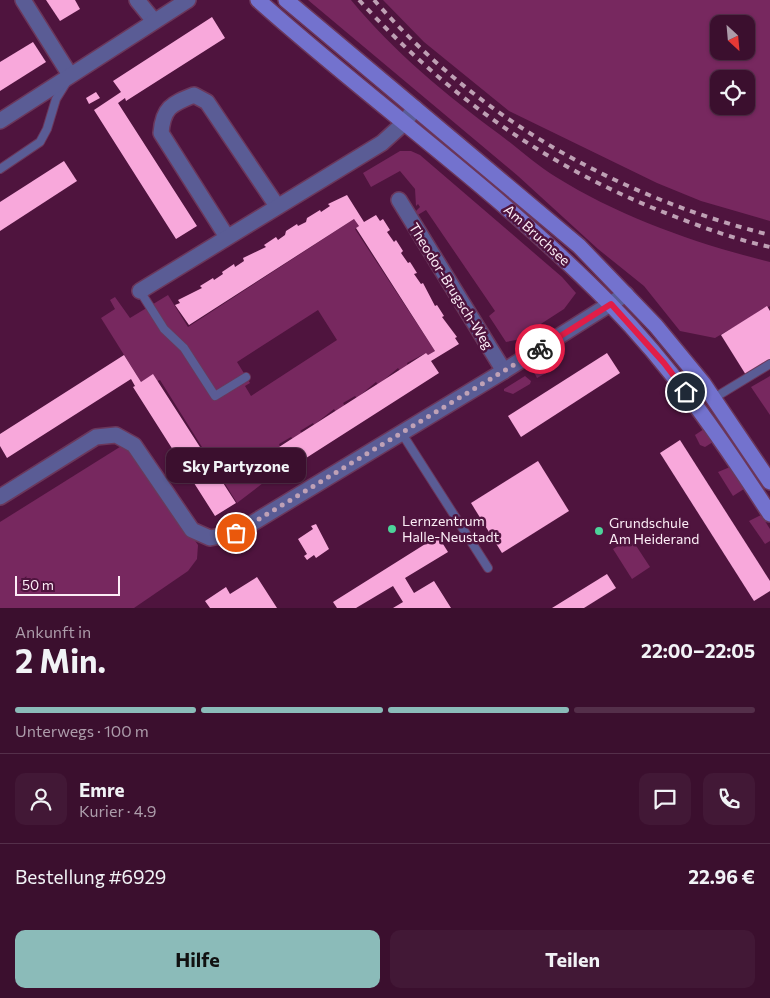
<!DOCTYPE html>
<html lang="de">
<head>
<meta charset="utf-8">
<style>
  body { margin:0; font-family:Commissioner,sans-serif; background:#421836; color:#f1f3f6; height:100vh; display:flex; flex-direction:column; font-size:19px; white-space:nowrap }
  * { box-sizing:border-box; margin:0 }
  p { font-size:16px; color:#ac9caa }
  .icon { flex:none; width:28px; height:28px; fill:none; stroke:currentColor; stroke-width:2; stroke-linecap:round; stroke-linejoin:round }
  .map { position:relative; height:608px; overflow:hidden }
  .sheet { display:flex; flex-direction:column; background:#3b0f2e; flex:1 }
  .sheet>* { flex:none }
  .needle { width:32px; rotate:154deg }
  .controls { position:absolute; left:710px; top:15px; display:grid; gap:10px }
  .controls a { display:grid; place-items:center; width:45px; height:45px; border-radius:10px; background:#3b0f2e; box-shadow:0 1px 4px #0004,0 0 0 1px #542f4a; font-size:25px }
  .scale { position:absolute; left:15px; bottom:12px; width:105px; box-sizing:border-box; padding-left:5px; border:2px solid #fcedf6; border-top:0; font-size:14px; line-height:18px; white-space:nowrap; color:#fcedf6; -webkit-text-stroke:4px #4f143e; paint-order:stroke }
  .pin { position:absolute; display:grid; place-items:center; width:42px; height:42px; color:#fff; margin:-21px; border:2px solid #fff; border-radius:50%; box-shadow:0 1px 5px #0007 }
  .courier { position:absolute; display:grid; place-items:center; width:50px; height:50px; margin:-25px; border:4px solid #e11d48; border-radius:50%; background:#fff; color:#222; box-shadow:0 1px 6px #0007 }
  .bubble { position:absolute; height:35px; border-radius:10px; background:#3b0f2e; box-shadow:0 1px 4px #0004,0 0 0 1px #542f4a; font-size:16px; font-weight:700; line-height:35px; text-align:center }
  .overview em { font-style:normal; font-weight:700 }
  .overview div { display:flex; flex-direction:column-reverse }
  .overview { display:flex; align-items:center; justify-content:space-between; height:85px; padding:0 15px }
  h1 { font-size:32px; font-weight:700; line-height:38px }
  .bar { display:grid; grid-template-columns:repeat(4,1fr); gap:8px 5px; align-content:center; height:60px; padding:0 15px }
  .bar i { height:6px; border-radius:4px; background:#542f4a }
  .bar .on { background:#8bbbb9 }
  .bar p { grid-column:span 4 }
  .line { display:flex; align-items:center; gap:12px; padding:0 15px; border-top:1px solid #542f4a }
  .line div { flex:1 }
  .round { display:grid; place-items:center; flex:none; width:52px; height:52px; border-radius:10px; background:#421836 }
  .button { display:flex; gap:10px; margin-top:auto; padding:10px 15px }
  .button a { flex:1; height:58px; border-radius:10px; background:#8bbbb9; color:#111; font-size:20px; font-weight:700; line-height:58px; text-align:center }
  .button a+a { background:#421836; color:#f1f3f6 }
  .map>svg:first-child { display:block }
  .green { fill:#77285f; fill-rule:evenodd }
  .building { fill:#f8a8db }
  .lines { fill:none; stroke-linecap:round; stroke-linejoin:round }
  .lane-casing { stroke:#6b375b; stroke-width:10 }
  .street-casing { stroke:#6b375b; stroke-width:18 }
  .secondary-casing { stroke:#6b375b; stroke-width:18 }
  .lane { stroke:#5a5c95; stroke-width:8 }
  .street { stroke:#5a5c95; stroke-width:15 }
  .secondary { stroke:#7372ce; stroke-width:15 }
  .rail { stroke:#bea0b4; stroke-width:4; stroke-dasharray:6 6; stroke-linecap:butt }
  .done { stroke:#bfa1b6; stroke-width:5; stroke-dasharray:0 9 }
  .route { stroke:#e11d48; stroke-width:6 }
  .poi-dot { fill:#4dd39a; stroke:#4f143e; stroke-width:2 }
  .labels { text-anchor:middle; stroke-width:5; stroke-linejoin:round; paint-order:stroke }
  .street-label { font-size:14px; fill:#fcedf6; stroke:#4f143e }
  .poi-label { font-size:14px; fill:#fcedf6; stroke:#4f143e; text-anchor:start }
</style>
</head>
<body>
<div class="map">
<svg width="770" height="608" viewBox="0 0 770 608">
  <rect width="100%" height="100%" fill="#4f143e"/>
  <!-- green -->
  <g class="green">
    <path d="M308 0H351C394 52 445 94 499 134 518 148 536 165 556 177 620 217 697 244 770 262V306L715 338 680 331 644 286 598 249 518 176Z"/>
    <path d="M383 0H770V221L701 201 657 183 509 111 424 42ZM719 24H746V51H719ZM719 79H746V106H719Z"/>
    <path d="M400 151H411L420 155 562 277 576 293 564 309 516 340 506 342 489 316 495 311 426 210 416 216V211L420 207 418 204 416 206 415 189 400 171 371 187 363 173Z"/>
    <path d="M354 219 359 226 355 229 435 351 428 355 426 353 407 363 408 366 400 371 398 368 378 385 376 382 357 398 355 396 343 403 345 406 336 412 334 409 314 425 313 423 300 431 302 433 293 439 291 437 279 444 280 447 271 452 270 450 252 464 263 483 237 503 160 380 157 381 153 375 141 382 101 318 115 309 110 300 115 297 130 318 168 295 188 327ZM318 310 337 340 251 396 245 386 250 383 237 362Z"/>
    <path d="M555 354H559L562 358 559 366 537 378 533 370 537 365Z"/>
    <path d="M525 376 531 381 530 384 513 394 504 391V389Z"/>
    <path d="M770 376V415L751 387Z"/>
    <path d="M704 429 713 442 705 447 700 445 695 435Z"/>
    <path d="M123 445 136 454 198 545 197 559 188 571 134 608H0V522Z"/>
    <path d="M730 467 744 489 733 496 718 472Z"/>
    <path d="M761 515 770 529V541L765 544 749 521Z"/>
    <path d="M631 538 650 567 632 579 613 549Z"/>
  </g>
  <!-- building -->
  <g class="building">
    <path d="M46 0H75L80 9 60 21Z"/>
    <path d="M212 17 225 38 126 101 125 98 118 103 197 226 176 239 94 110 121 92 113 81Z"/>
    <path d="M33 42 46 62 0 91V62Z"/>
    <path d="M96 92 100 98 89 104 86 98Z"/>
    <path d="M64 161 77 181 0 231V202Z"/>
    <path d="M347 195 364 222 376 215 380 221 383 219 390 230 387 232 394 242 396 240 403 251 401 253 408 263 410 262 412 265 417 273 414 274 421 284 423 283 435 306 437 305 444 316 442 317 457 337 455 338 459 344 431 361 439 373 267 483 254 463 426 353 428 355 435 351 356 228 359 226 354 219 189 325 175 305 180 303 178 300 202 288 200 286 213 278 214 280 223 274 222 272 234 264 235 267 244 261 243 258 266 247 264 245 276 237 278 240 285 235 286 231 297 224 298 226 306 222 307 218 320 210 321 212 330 206 328 204Z"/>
    <path d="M767 306 770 311V359L746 375 721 335Z"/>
    <path d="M607 353 620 373 521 437 508 416Z"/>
    <path d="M124 355 141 382 153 374 236 503 215 516 133 387 135 386 131 379 7 458 0 446V434Z"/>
    <path d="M680 440 770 581V591L754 601 660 453Z"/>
    <path d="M538 461 569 511 502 553 471 503Z"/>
    <path d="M316 524 329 549 316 558 314 555 307 560 304 556 307 554 298 539 313 529 311 526Z"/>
    <path d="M438 536 448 552 405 578 414 593 434 581 451 608H393L403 602 393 586 356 608H337L333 602Z"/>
    <path d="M607 574 616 588 584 608H552Z"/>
    <path d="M257 577 277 608H210L205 601 226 587 230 594Z"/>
  </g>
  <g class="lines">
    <!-- lane casing -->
    <g class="lane-casing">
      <g id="lane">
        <path d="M0 169 40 142 47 129 56 99 66 83"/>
        <path d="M140 291 164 329 184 348 215 396 246 377"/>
        <path d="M714 398 770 364"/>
        <path d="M401 432 488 568"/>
      </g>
    </g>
    <!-- street casing -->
    <g class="street-casing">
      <g id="street">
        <path d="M23 0 70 75"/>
        <path d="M137 0 154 21"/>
        <path d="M0 121 188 0"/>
        <path d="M399 200 504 371"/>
        <path d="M227 237 161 133C163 108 171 104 194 95L207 102 277 206"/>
        <path d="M140 291 382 143 404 123 415 108"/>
        <path d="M0 497 96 437 116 435 134 445 192 530 210 538 236 533 504 371 626 294"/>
      </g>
    </g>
    <!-- secondary casing -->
    <g class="secondary-casing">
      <g id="secondary">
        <path d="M258 0C373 103 501 193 610 304 672 367 722 440 770 514"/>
        <path d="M286 0 579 246 656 326 703 383 770 482"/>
      </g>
    </g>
    <!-- lane -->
    <use href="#lane" class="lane"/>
    <!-- street -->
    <use href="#street" class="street"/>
    <!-- secondary -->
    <use href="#secondary" class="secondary"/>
    <!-- rail -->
    <g class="rail">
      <path d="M359 0C449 98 551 170 676 217 707 229 738 240 770 247"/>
      <path d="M374 0C480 120 616 196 770 235"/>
    </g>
  </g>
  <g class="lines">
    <!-- done -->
    <path class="done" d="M236 533 540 349"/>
    <!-- route -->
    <path class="route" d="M540 349 611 304 664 363 686 392"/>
  </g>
  <!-- markers -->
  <g class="poi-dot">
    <circle cx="392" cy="529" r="5"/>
    <circle cx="599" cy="531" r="5"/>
  </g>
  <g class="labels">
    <!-- street labels -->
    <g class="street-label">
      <text transform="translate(537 235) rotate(42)" y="5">Am Bruchsee</text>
      <text transform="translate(451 286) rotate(58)" y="5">Theodor-Brugsch-Weg</text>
    </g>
    <!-- poi labels -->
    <g class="poi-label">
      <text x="402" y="526">Lernzentrum<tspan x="402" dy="16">Halle-Neustadt</tspan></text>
      <text x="609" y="528">Grundschule<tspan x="609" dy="16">Am Heiderand</tspan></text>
    </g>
  </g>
</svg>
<div class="controls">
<a><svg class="needle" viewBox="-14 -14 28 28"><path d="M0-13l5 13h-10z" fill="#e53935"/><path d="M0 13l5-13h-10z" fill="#ac9caa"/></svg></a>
<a><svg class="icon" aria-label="locate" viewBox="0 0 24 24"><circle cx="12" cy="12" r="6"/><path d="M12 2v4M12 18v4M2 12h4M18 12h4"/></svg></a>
</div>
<div class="scale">50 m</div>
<div class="pin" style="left:236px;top:533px;background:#ea580c"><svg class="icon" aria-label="bag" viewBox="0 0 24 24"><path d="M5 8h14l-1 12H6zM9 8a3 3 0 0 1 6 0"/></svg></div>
<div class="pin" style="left:686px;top:392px;background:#1f2937"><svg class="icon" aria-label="home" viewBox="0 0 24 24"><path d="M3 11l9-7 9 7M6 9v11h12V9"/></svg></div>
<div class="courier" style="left:540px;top:349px"><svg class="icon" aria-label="bike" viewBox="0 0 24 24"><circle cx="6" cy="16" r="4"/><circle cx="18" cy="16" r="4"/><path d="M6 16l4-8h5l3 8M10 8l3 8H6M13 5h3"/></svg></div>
<div class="bubble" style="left:166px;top:448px;width:140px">Sky Partyzone</div>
</div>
<section class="sheet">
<div class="overview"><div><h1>2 Min.</h1><p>Ankunft in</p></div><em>22:00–22:05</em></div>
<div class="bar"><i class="on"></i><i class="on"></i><i class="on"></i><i></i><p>Unterwegs · 100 m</p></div>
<div class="line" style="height:90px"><a class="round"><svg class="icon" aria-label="person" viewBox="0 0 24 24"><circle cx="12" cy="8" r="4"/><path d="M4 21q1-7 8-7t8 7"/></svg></a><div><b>Emre</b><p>Kurier · 4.9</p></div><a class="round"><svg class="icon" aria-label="chat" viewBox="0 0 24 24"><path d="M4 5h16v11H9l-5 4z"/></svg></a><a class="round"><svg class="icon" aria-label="phone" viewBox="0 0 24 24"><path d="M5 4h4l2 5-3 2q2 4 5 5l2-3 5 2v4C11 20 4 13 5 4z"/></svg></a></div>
<div class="line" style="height:65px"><div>Bestellung #6929</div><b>22.96 €</b></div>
<div class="button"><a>Hilfe</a><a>Teilen</a></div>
</section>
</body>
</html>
